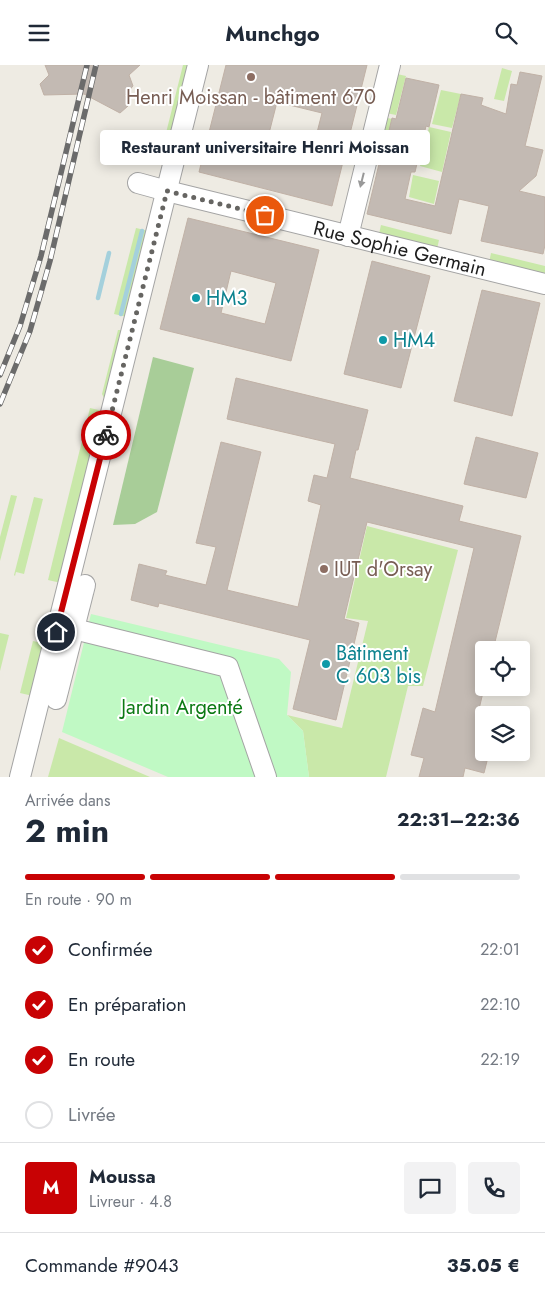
<!DOCTYPE html>
<html lang="fr">
<head>
<meta charset="utf-8">
<style>
  body { margin:0; font-family:Jost,sans-serif; background:#f2f2f3; color:#1f2937; height:100vh; display:flex; flex-direction:column; font-size:19px; white-space:nowrap }
  * { box-sizing:border-box; margin:0 }
  p { font-size:16px; color:#747a83 }
  .icon { flex:none; width:28px; height:28px; fill:none; stroke:currentColor; stroke-width:2; stroke-linecap:round; stroke-linejoin:round }
  .map { position:relative; height:712px; overflow:hidden }
  .details { display:flex; flex-direction:column; background:#fff; flex:1 }
  .details>* { flex:none }
  .controls { position:absolute; left:475px; top:576px; display:grid; gap:10px }
  .controls a { display:grid; place-items:center; width:55px; height:55px; border-radius:5px; background:#fff; box-shadow:0 2px 12px #0003; font-size:25px }
  .pin { position:absolute; display:grid; place-items:center; width:42px; height:42px; color:#fff; margin:-21px; border:2px solid #fff; border-radius:50%; box-shadow:0 1px 5px #0007 }
  .courier { position:absolute; display:grid; place-items:center; width:50px; height:50px; margin:-25px; border:4px solid #c80204; border-radius:50%; background:#fff; color:#222; box-shadow:0 1px 6px #0007 }
  .bubble { position:absolute; height:35px; border-radius:5px; background:#fff; box-shadow:0 2px 12px #0003; font-size:16px; font-weight:700; line-height:35px; text-align:center }
  .head em { font-style:normal; font-weight:700 }
  .head div { display:flex; flex-direction:column-reverse }
  .head { display:flex; align-items:center; justify-content:space-between; height:85px; padding:0 25px }
  h1 { font-size:32px; font-weight:700; line-height:38px }
  .bar { display:grid; grid-template-columns:repeat(4,1fr); gap:8px 5px; align-content:center; height:60px; padding:0 25px }
  .bar i { height:6px; border-radius:4px; background:#e0e1e3 }
  .bar .active { background:#c80204 }
  .bar p { grid-column:span 4 }
  .line { display:flex; align-items:center; gap:12px; padding:0 25px; border-top:1px solid #e0e1e3 }
  .line div { flex:1 }
  .round { display:grid; place-items:center; flex:none; width:52px; height:52px; border-radius:5px; background:#f2f2f3 }
  ol { padding:0 25px; list-style:none }
  li { display:flex; align-items:center; gap:15px; height:55px }
  li p { margin-inline-start:auto }
  li .icon { padding:5px; border-radius:50%; background:#c80204; color:#fff; stroke-width:4 }
  li:last-child { color:#747a83 }
  li i { width:28px; height:28px; border:2px solid #e0e1e3; border-radius:50% }
  header { display:flex; justify-content:space-between; align-items:center; height:65px; padding:0 25px; background:#fff; font-size:22px; font-weight:700 }
  .map>svg:first-child { display:block }
  .grass { fill:#c9e8a9 }
  .forest { fill:#a8cd98 }
  .park { fill:#c0f9c4 }
  .lines { fill:none; stroke-linecap:round; stroke-linejoin:round }
  .stream { stroke:#a4d0dc; stroke-width:4.5 }
  .building { fill:#c3bab3; stroke:#c0b1a6; fill-rule:evenodd }
  .minor-casing { stroke:#a4a4a4; stroke-width:22 }
  .minor { stroke:#fff; stroke-width:20 }
  .rail-casing { stroke:#6b6b6b; stroke-width:5.5 }
  .rail { stroke:#fff; stroke-width:4; stroke-dasharray:11; stroke-linecap:butt }
  .oneway { fill:#999 }
  .done { stroke:#666562; stroke-width:5; stroke-dasharray:0 9 }
  .route { stroke:#c80204; stroke-width:6 }
  .education-dot { fill:#8d6e63; stroke:#fff; stroke-width:2 }
  .culture-dot { fill:#0f9aa8; stroke:#fff; stroke-width:2 }
  .labels { text-anchor:middle; stroke-width:4; stroke-linejoin:round; paint-order:stroke }
  .education-label { font-size:20px; fill:#785e54; stroke:#fff }
  .street-label { font-size:20px; fill:#1d1d1d; stroke:#fff }
  .culture-label { font-size:20px; fill:#0d838f; stroke:#fff; text-anchor:start }
  .park-label { font-size:20px; fill:#0c7a14; stroke:#fff }
</style>
</head>
<body>
<header><svg class="icon" aria-label="menu" viewBox="0 0 24 24"><path d="M4 6h16M4 12h16M4 18h16"/></svg>Munchgo<svg class="icon" aria-label="search" viewBox="0 0 24 24"><circle cx="10" cy="10" r="6"/><path d="M15 15l6 6"/></svg></header>
<div class="map">
<svg width="545" height="712" viewBox="0 0 545 712">
  <rect width="100%" height="100%" fill="#eeebe3"/>
  <!-- grass -->
  <g class="grass">
    <path d="M183 0H190L169 85 162 84Z"/>
    <path d="M502 3 512 6 504 36 494 34Z"/>
    <path d="M397 9 406 11 396 50 376 46Z"/>
    <path d="M441 25 461 29 452 63 432 59Z"/>
    <path d="M375 50 392 54 382 96 365 92Z"/>
    <path d="M429 62 451 67 442 107 420 101Z"/>
    <path d="M413 110 439 116 434 139 409 132Z"/>
    <path d="M381 160 439 175 437 184 379 169Z"/>
    <path d="M136 163 149 166 127 252 114 249Z"/>
    <path d="M491 188 545 201V212L489 198Z"/>
    <path d="M118 265H124L107 334 104 333 102 329Z"/>
    <path d="M90 343 103 346 61 518 48 515Z"/>
    <path d="M11 430 17 431 0 496V472Z"/>
    <path d="M34 432 43 434 24 509 16 507 15 511 14 510Z"/>
    <path d="M367 461 458 485 423 621H408L386 712H309L303 666 287 650 342 663 368 556 346 553Z"/>
    <path d="M0 568 9 570 0 606Z"/>
    <path d="M33 576 46 579 33 631 20 628Z"/>
    <path d="M59 673 150 712H48Z"/>
  </g>
  <!-- forest -->
  <path class="forest" d="M153 292 194 303 157 447 135 459 113 460Z"/>
  <!-- park -->
  <path class="park" d="M91 549 279 594 291 607 287 650 303 666 309 712H168L62 667Z"/>
  <g class="lines">
    <!-- stream -->
    <g class="stream">
      <path d="M98 233 109 188"/>
      <path d="M121 249 142 166"/>
    </g>
  </g>
  <!-- building -->
  <g class="building">
    <path d="M45 0H140L129 10 133 21 125 30 128 41 120 48 84 29 44 30 40 19 49 10Z"/>
    <path d="M226 0H367L332 141 199 107ZM277 37 322 48 309 99 264 88Z"/>
    <path d="M520 7 542 11 525 81 543 85 536 111 519 126 545 132V180L543 189 481 176 489 141 459 134 451 169 367 149 379 99 381 100 392 53 396 54 406 13 439 20 429 62 426 61 415 107H411L405 134 435 141 461 29 483 33 481 40 506 49 511 19 517 20Z"/>
    <path d="M188 153 319 185 291 296 160 264ZM231 206 276 218 265 259 221 248Z"/>
    <path d="M372 196 430 211 401 323 344 309Z"/>
    <path d="M482 225 540 238 512 351 454 336Z"/>
    <path d="M236 313 368 345 358 385H356L350 413 463 441 459 456 521 471 493 585H484V623L476 657 484 658V688H489L484 708 465 703 463 712H419L424 693 411 690 423 643 435 647 474 483 367 457 344 554 359 558 336 655 293 644 310 575 159 538 158 542 131 535 139 499 167 506 165 510 206 520 216 482 196 478 221 377 261 387 227 525 298 542 321 440 308 436 314 410 327 413 335 379 227 354Z"/>
    <path d="M476 372 538 388 526 433 464 419Z"/>
  </g>
  <g class="lines">
    <!-- minor casing -->
    <g class="minor-casing">
      <g id="minor">
        <path id="s1" d="M138 118 167 126 545 219"/>
        <path d="M348 171 390 0"/>
        <path d="M74 564 228 602 266 712"/>
        <path d="M56 634 85 520"/>
        <path d="M20 712 198 0"/>
      </g>
    </g>
    <!-- minor -->
    <use href="#minor" class="minor"/>
    <!-- rail casing -->
    <g class="rail-casing">
      <g id="rail">
        <path d="M0 310 20 261 41 191 87 0"/>
        <path d="M0 339 30 266 50 196 96 0"/>
      </g>
    </g>
    <!-- rail -->
    <use href="#rail" class="rail"/>
  </g>
  <!-- one-way arrows -->
  <defs><path id="oneway-solid" d="M-6-.8H1V-3.2L6.5 0L1 3.2V.8H-6Z" transform="scale(1.25)"/></defs>
  <use class="oneway" href="#oneway-solid" transform="translate(362 115) rotate(104)"/>
  <g class="lines">
    <!-- done -->
    <path class="done" d="M106 370 167 126 265 150"/>
    <!-- route -->
    <path class="route" d="M56 567 106 370"/>
  </g>
  <!-- markers -->
  <g class="education-dot">
    <circle cx="251" cy="12" r="5"/>
    <circle cx="324" cy="504" r="5"/>
  </g>
  <g class="culture-dot">
    <circle cx="196" cy="233" r="5"/>
    <circle cx="383" cy="275" r="5"/>
    <circle cx="326" cy="599" r="5"/>
  </g>
  <g class="labels">
    <!-- education labels -->
    <g class="education-label">
      <text x="251" y="39">Henri Moissan - bâtiment 670</text>
      <text x="334" y="511" text-anchor="start">IUT d'Orsay</text>
    </g>
    <!-- street labels -->
    <g class="street-label">
      <text dy="7" stroke="none"><textPath href="#s1" startOffset="270">Rue Sophie Germain</textPath></text>
    </g>
    <!-- culture labels -->
    <g class="culture-label">
      <text x="206" y="240">HM3</text>
      <text x="393" y="282">HM4</text>
      <text x="336" y="595">Bâtiment<tspan x="336" dy="23">C 603 bis</tspan></text>
    </g>
    <!-- park labels -->
    <g class="park-label">
      <text x="182" y="649">Jardin Argenté</text>
    </g>
  </g>
</svg>
<div class="controls">
<a><svg class="icon" aria-label="locate" viewBox="0 0 24 24"><circle cx="12" cy="12" r="6"/><path d="M12 2v4M12 18v4M2 12h4M18 12h4"/></svg></a>
<a><svg class="icon" aria-label="layers" viewBox="0 0 24 24"><path d="M12 4l9 5-9 5-9-5zM3 14l9 5 9-5"/></svg></a>
</div>
<div class="pin" style="left:265px;top:150px;background:#ea580c"><svg class="icon" aria-label="bag" viewBox="0 0 24 24"><path d="M5 8h14l-1 12H6zM9 8a3 3 0 0 1 6 0"/></svg></div>
<div class="pin" style="left:56px;top:567px;background:#1f2937"><svg class="icon" aria-label="home" viewBox="0 0 24 24"><path d="M3 11l9-7 9 7M6 9v11h12V9"/></svg></div>
<div class="courier" style="left:106px;top:370px"><svg class="icon" aria-label="bike" viewBox="0 0 24 24"><circle cx="6" cy="16" r="4"/><circle cx="18" cy="16" r="4"/><path d="M6 16l4-8h5l3 8M10 8l3 8H6M13 5h3"/></svg></div>
<div class="bubble" style="left:100px;top:65px;width:330px">Restaurant universitaire Henri Moissan</div>
</div>
<section class="details">
<div class="head"><div><h1>2 min</h1><p>Arrivée dans</p></div><em>22:31–22:36</em></div>
<div class="bar"><i class="active"></i><i class="active"></i><i class="active"></i><i></i><p>En route · 90 m</p></div>
<ol>
<li><svg class="icon" aria-label="check" viewBox="0 0 24 24"><path d="M5 12l5 5 9-10"/></svg>Confirmée<p>22:01</p></li>
<li><svg class="icon" aria-label="check" viewBox="0 0 24 24"><path d="M5 12l5 5 9-10"/></svg>En préparation<p>22:10</p></li>
<li><svg class="icon" aria-label="check" viewBox="0 0 24 24"><path d="M5 12l5 5 9-10"/></svg>En route<p>22:19</p></li>
<li><i></i>Livrée</li>
</ol>
<div class="line" style="height:90px"><b class="round" style="background:#c80204;color:#fff">M</b><div><b>Moussa</b><p>Livreur · 4.8</p></div><a class="round"><svg class="icon" aria-label="chat" viewBox="0 0 24 24"><path d="M4 5h16v11H9l-5 4z"/></svg></a><a class="round"><svg class="icon" aria-label="phone" viewBox="0 0 24 24"><path d="M5 4h4l2 5-3 2q2 4 5 5l2-3 5 2v4C11 20 4 13 5 4z"/></svg></a></div>
<div class="line" style="height:65px"><div>Commande #9043</div><b>35.05 €</b></div>
</section>
</body>
</html>
